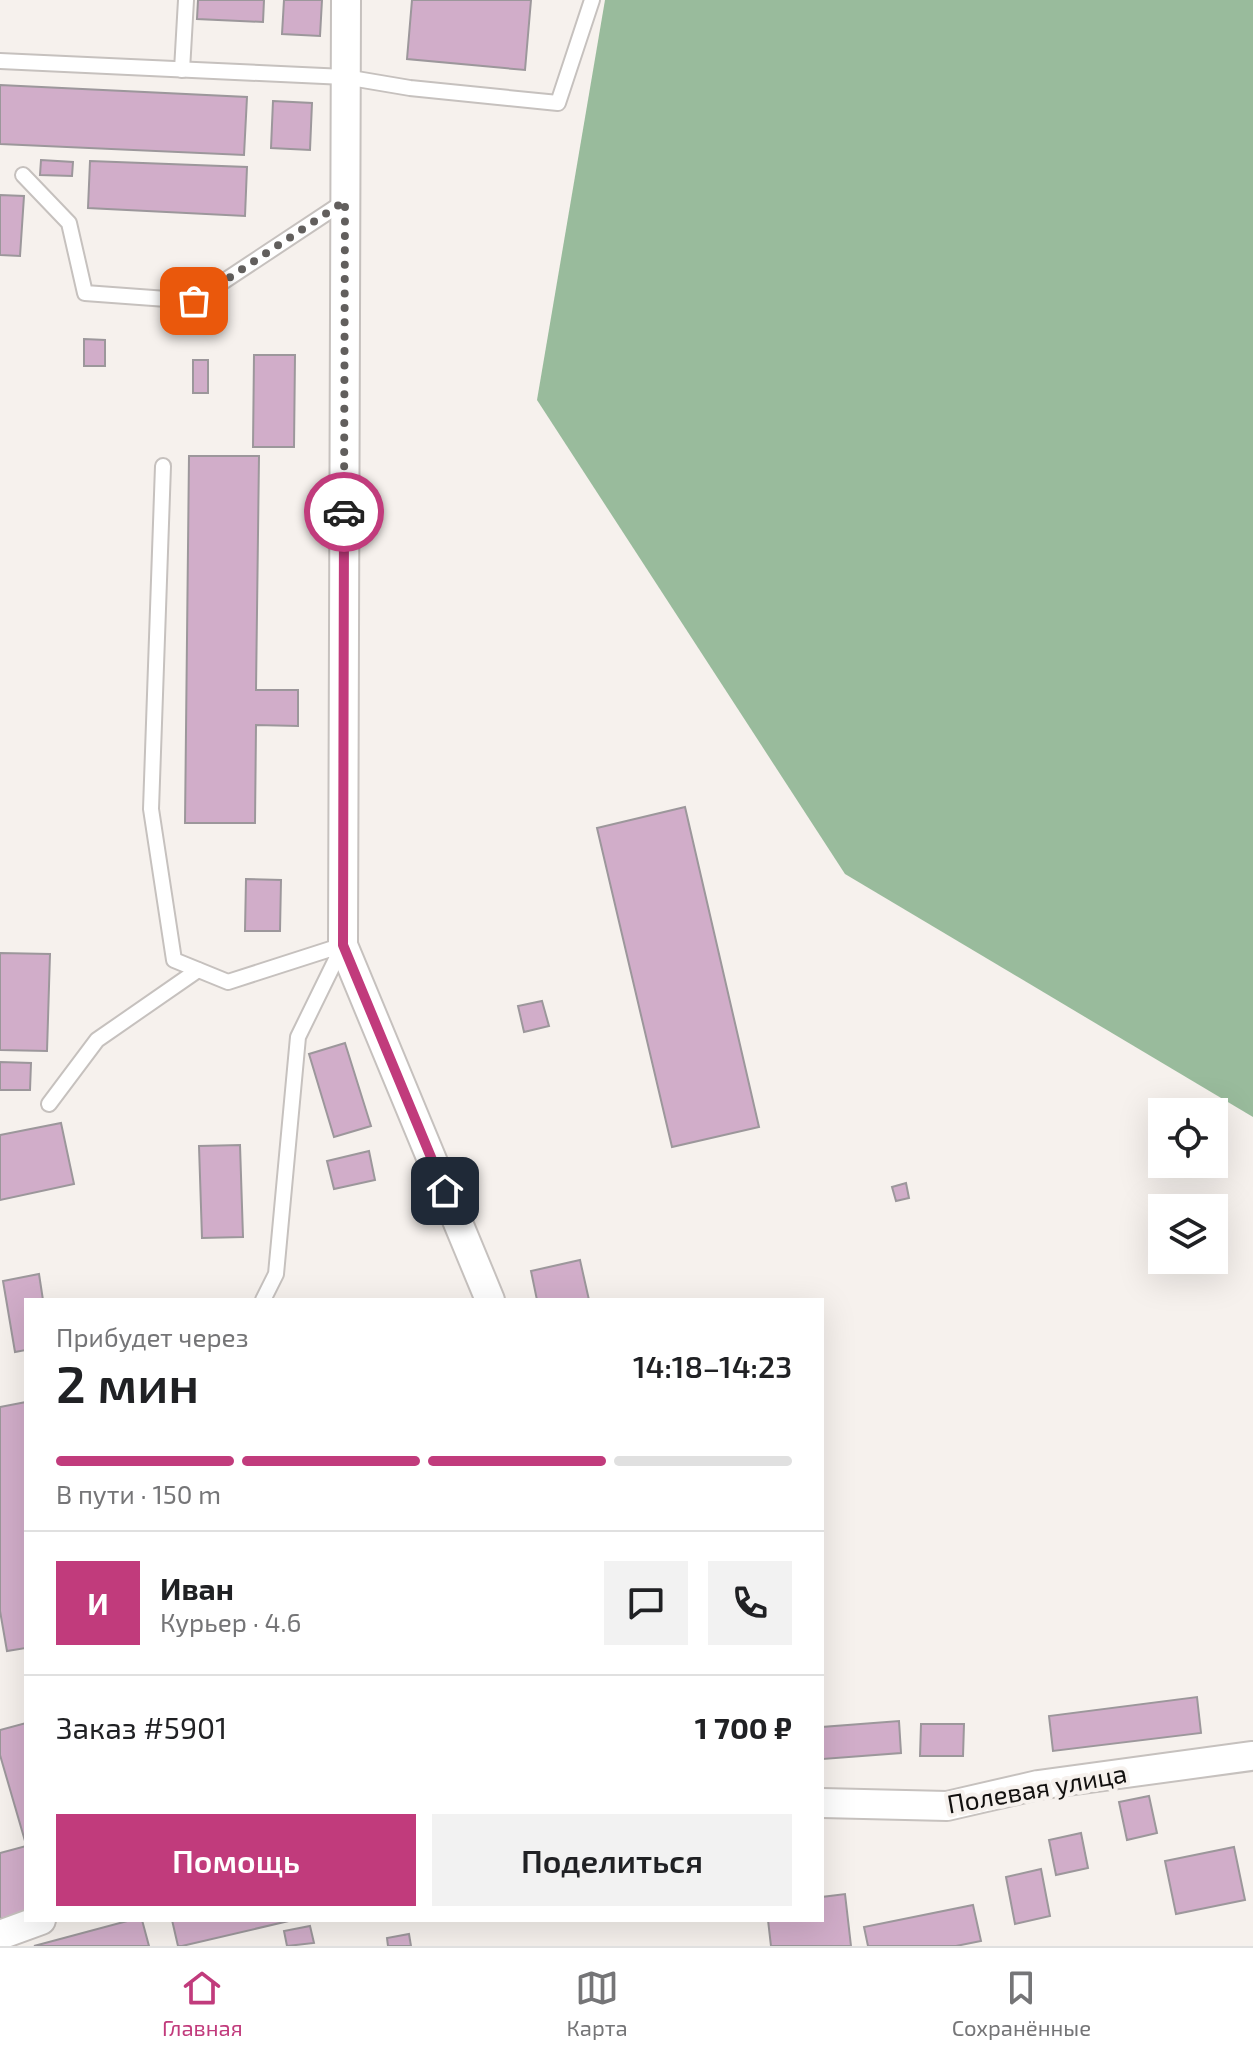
<!DOCTYPE html>
<html lang="ru">
<head>
<meta charset="utf-8">
<style>
  body { margin:0; font-family:"Exo 2",sans-serif; background:#f2f2f2; color:#202124; height:100vh; display:flex; flex-direction:column; font-size:30px; white-space:nowrap }
  * { box-sizing:border-box; margin:0 }
  p { font-size:26px; color:#757577 }
  .icon { flex:none; width:44px; height:44px; fill:none; stroke:currentColor; stroke-width:2; stroke-linecap:round; stroke-linejoin:round }
  .map { position:relative; flex:1; overflow:hidden }
  .sheet { position:absolute; left:24px; top:1298px; width:800px; height:624px; display:flex; flex-direction:column; background:#fff; border-radius:0px; box-shadow:0 8px 32px #0002 }
  .sheet>* { flex:none }
  .buttons { position:absolute; left:1148px; top:1098px; display:grid; gap:16px }
  .buttons a { display:grid; place-items:center; width:80px; height:80px; border-radius:0px; background:#fff; box-shadow:0 8px 32px #0002; font-size:40px }
  .pin { position:absolute; display:grid; place-items:center; width:68px; height:68px; color:#fff; margin:-34px; border-radius:16px; box-shadow:0 4px 12px #0006 }
  .courier { position:absolute; display:grid; place-items:center; width:80px; height:80px; margin:-40px; border:6px solid #c13b7c; border-radius:50%; background:#fff; color:#222; box-shadow:0 2px 10px #0007 }
  .headline em { font-style:normal; font-weight:600 }
  .headline div { display:flex; flex-direction:column-reverse }
  .headline { display:flex; align-items:center; justify-content:space-between; height:136px; padding:0 32px }
  h1 { font-size:52px; font-weight:600; line-height:60px }
  .bar { display:grid; grid-template-columns:repeat(4,1fr); gap:12px 8px; align-content:center; height:96px; padding:0 32px }
  .bar i { height:10px; border-radius:6px; background:#e0e0e0 }
  .bar .current { background:#c13b7c }
  .bar p { grid-column:span 4 }
  .line { display:flex; align-items:center; gap:20px; padding:0 32px; border-top:2px solid #e0e0e0 }
  .line div { flex:1 }
  .round { display:grid; place-items:center; flex:none; width:84px; height:84px; border-radius:0px; background:#f2f2f2 }
  .primary-button { display:flex; gap:16px; margin-top:auto; padding:16px 32px }
  .primary-button a { flex:1; height:92px; border-radius:0px; background:#c13b7c; color:#fff; font-size:32px; font-weight:600; line-height:92px; text-align:center }
  .primary-button a+a { background:#f2f2f2; color:#202124 }
  .tab-bar { display:flex; justify-content:space-around; align-items:center; height:112px; border-top:2px solid #e0e0e0; background:#fff; font-size:22px; color:#757577 }
  .tab-bar a { display:grid; justify-items:center; gap:4px }
  .tab-bar .current { color:#c13b7c }
  .map>svg:first-child { display:block }
  .forest { fill:#99bb9c }
  .building { fill:#d1adc9; stroke:#9c979b; stroke-width:2 }
  .lines { fill:none; stroke-linecap:round; stroke-linejoin:round }
  .service-casing { stroke:#c6c1be; stroke-width:18 }
  .minor-casing { stroke:#c6c1be; stroke-width:32 }
  .service { stroke:#fff; stroke-width:14 }
  .minor { stroke:#fff; stroke-width:28 }
  .done { stroke:#625f5d; stroke-width:8; stroke-dasharray:0 14.4 }
  .route { stroke:#c13b7c; stroke-width:10 }
  .labels { text-anchor:middle; stroke-width:8; stroke-linejoin:round; paint-order:stroke }
  .street-label { font-size:26px; fill:#12100f; stroke:#f6f1ed }
</style>
</head>
<body>
<div class="map">
<svg width="1253" height="1946" viewBox="0 0 1253 1946">
  <rect width="100%" height="100%" fill="#f6f1ed"/>
  <!-- forest -->
  <path class="forest" d="M605 0H1253V1117L845 874 537 400Z"/>
  <!-- building -->
  <g class="building">
    <path d="M198 0H264L263 22 197 19Z"/>
    <path d="M284 0H322L320 36 282 34Z"/>
    <path d="M412 0H531L525 70 407 59Z"/>
    <path d="M0 85 247 97 244 155 0 144Z"/>
    <path d="M273 101 312 103 310 150 271 148Z"/>
    <path d="M41 160 73 162 72 176 40 175Z"/>
    <path d="M90 161 247 167 245 216 88 208Z"/>
    <path d="M0 195 24 196 20 256 0 255Z"/>
    <path d="M84 339 105 340V366H84Z"/>
    <path d="M254 355H295L294 447H253Z"/>
    <rect x="193" y="360" width="15" height="33"/>
    <path d="M189 456H259L256 690H298V726L256 725 255 823H185Z"/>
    <path d="M685 807 759 1127 672 1147 597 828Z"/>
    <path d="M246 879 281 880 280 931H245Z"/>
    <path d="M0 953 50 954 47 1051 0 1050Z"/>
    <path d="M542 1001 549 1026 524 1032 518 1006Z"/>
    <path d="M345 1043 371 1126 334 1137 309 1054Z"/>
    <path d="M0 1062 31 1063 30 1090H0Z"/>
    <path d="M61 1123 74 1184 0 1200V1135Z"/>
    <path d="M240 1145 243 1237 202 1238 199 1146Z"/>
    <path d="M369 1151 375 1180 334 1189 327 1161Z"/>
    <path d="M906 1183 909 1198 896 1201 892 1187Z"/>
    <path d="M580 1260 589 1300H537L531 1271Z"/>
    <path d="M39 1274 43 1300H26V1350L15 1352 3 1281Z"/>
    <path d="M26 1402V1648L7 1651 0 1611V1407Z"/>
    <path d="M1197 1697 1201 1733 1053 1751 1049 1716Z"/>
    <path d="M899 1721 901 1753 823 1759 822 1727Z"/>
    <path d="M26 1723V1841H25L0 1755V1730Z"/>
    <path d="M921 1724H964L963 1756H920Z"/>
    <path d="M1149 1796 1157 1833 1127 1840 1119 1802Z"/>
    <path d="M1081 1833 1088 1868 1056 1875 1049 1840Z"/>
    <path d="M26 1846V1912L0 1919V1853Z"/>
    <path d="M1234 1847 1245 1900 1176 1914 1165 1861Z"/>
    <path d="M1041 1869 1050 1916 1015 1924 1006 1877Z"/>
    <path d="M845 1894 851 1946H771L768 1920H822V1897Z"/>
    <path d="M973 1905 981 1941 956 1946H868L864 1927Z"/>
    <path d="M131 1920H142L149 1946H34Z"/>
    <path d="M172 1920H293L182 1946H178Z"/>
    <path d="M310 1926 314 1943 287 1946 284 1931Z"/>
    <path d="M409 1934 411 1946H388L387 1938Z"/>
  </g>
  <g class="lines">
    <!-- service casing -->
    <g class="service-casing">
      <g id="service">
        <path d="M0 61 345 77 410 88 558 103 592 0"/>
        <path d="M182 70 186 0"/>
        <path d="M23 175 69 223 85 293 194 301 345 201"/>
        <path d="M163 466 151 809 174 960 228 982 343 945 298 1037 276 1274 263 1300"/>
        <path d="M49 1104 97 1040 198 970"/>
      </g>
    </g>
    <!-- minor casing -->
    <g class="minor-casing">
      <g id="minor">
        <path d="M346 0 343 945 490 1300"/>
        <path d="M822 1803 947 1806 1038 1785 1251 1756"/>
        <path d="M0 1935 41 1920"/>
      </g>
    </g>
    <!-- service -->
    <use href="#service" class="service"/>
    <!-- minor -->
    <use href="#minor" class="minor"/>
  </g>
  <g class="lines">
    <!-- done -->
    <path class="done" d="M194 301 345 201 344 512"/>
    <!-- route -->
    <path class="route" d="M344 512 343 945 445 1191"/>
  </g>
  <g class="labels">
    <!-- street labels -->
    <g class="street-label">
      <text transform="translate(1037 1789) rotate(-10)" y="9">Полевая улица</text>
    </g>
  </g>
</svg>
<div class="buttons">
<a><svg class="icon" aria-label="locate" viewBox="0 0 24 24"><circle cx="12" cy="12" r="6"/><path d="M12 2v4M12 18v4M2 12h4M18 12h4"/></svg></a>
<a><svg class="icon" aria-label="layers" viewBox="0 0 24 24"><path d="M12 4l9 5-9 5-9-5zM3 14l9 5 9-5"/></svg></a>
</div>
<div class="pin" style="left:194px;top:301px;background:#ea580c"><svg class="icon" aria-label="bag" viewBox="0 0 24 24"><path d="M5 8h14l-1 12H6zM9 8a3 3 0 0 1 6 0"/></svg></div>
<div class="pin" style="left:445px;top:1191px;background:#1f2937"><svg class="icon" aria-label="home" viewBox="0 0 24 24"><path d="M3 11l9-7 9 7M6 9v11h12V9"/></svg></div>
<div class="courier" style="left:344px;top:512px"><svg class="icon" aria-label="car" viewBox="0 0 24 24"><path d="M5 17H2v-5l4-1 3-4h7l3 4 3 1v5h-3M9 17h6M6 11h13"/><circle cx="7" cy="17" r="2"/><circle cx="17" cy="17" r="2"/></svg></div>
<section class="sheet">
<div class="headline"><div><h1>2 мин</h1><p>Прибудет через</p></div><em>14:18–14:23</em></div>
<div class="bar"><i class="current"></i><i class="current"></i><i class="current"></i><i></i><p>В пути · 150 m</p></div>
<div class="line" style="height:144px"><b class="round" style="background:#c13b7c;color:#fff">И</b><div><b>Иван</b><p>Курьер · 4.6</p></div><a class="round"><svg class="icon" aria-label="chat" viewBox="0 0 24 24"><path d="M4 5h16v11H9l-5 4z"/></svg></a><a class="round"><svg class="icon" aria-label="phone" viewBox="0 0 24 24"><path d="M5 4h4l2 5-3 2q2 4 5 5l2-3 5 2v4C11 20 4 13 5 4z"/></svg></a></div>
<div class="line" style="height:104px"><div>Заказ #5901</div><b>1 700 ₽</b></div>
<div class="primary-button"><a>Помощь</a><a>Поделиться</a></div>
</section>
</div>
<nav class="tab-bar">
<a class="current"><svg class="icon" aria-label="home" viewBox="0 0 24 24"><path d="M3 11l9-7 9 7M6 9v11h12V9"/></svg>Главная</a>
<a><svg class="icon" aria-label="map" viewBox="0 0 24 24"><path d="M3 6l6-2 6 2 6-2v14l-6 2-6-2-6 2zM9 4v14M15 6v14"/></svg>Карта</a>
<a><svg class="icon" aria-label="saved" viewBox="0 0 24 24"><path d="M7 4h10v16l-5-4-5 4z"/></svg>Сохранённые</a>
</nav>
</body>
</html>
